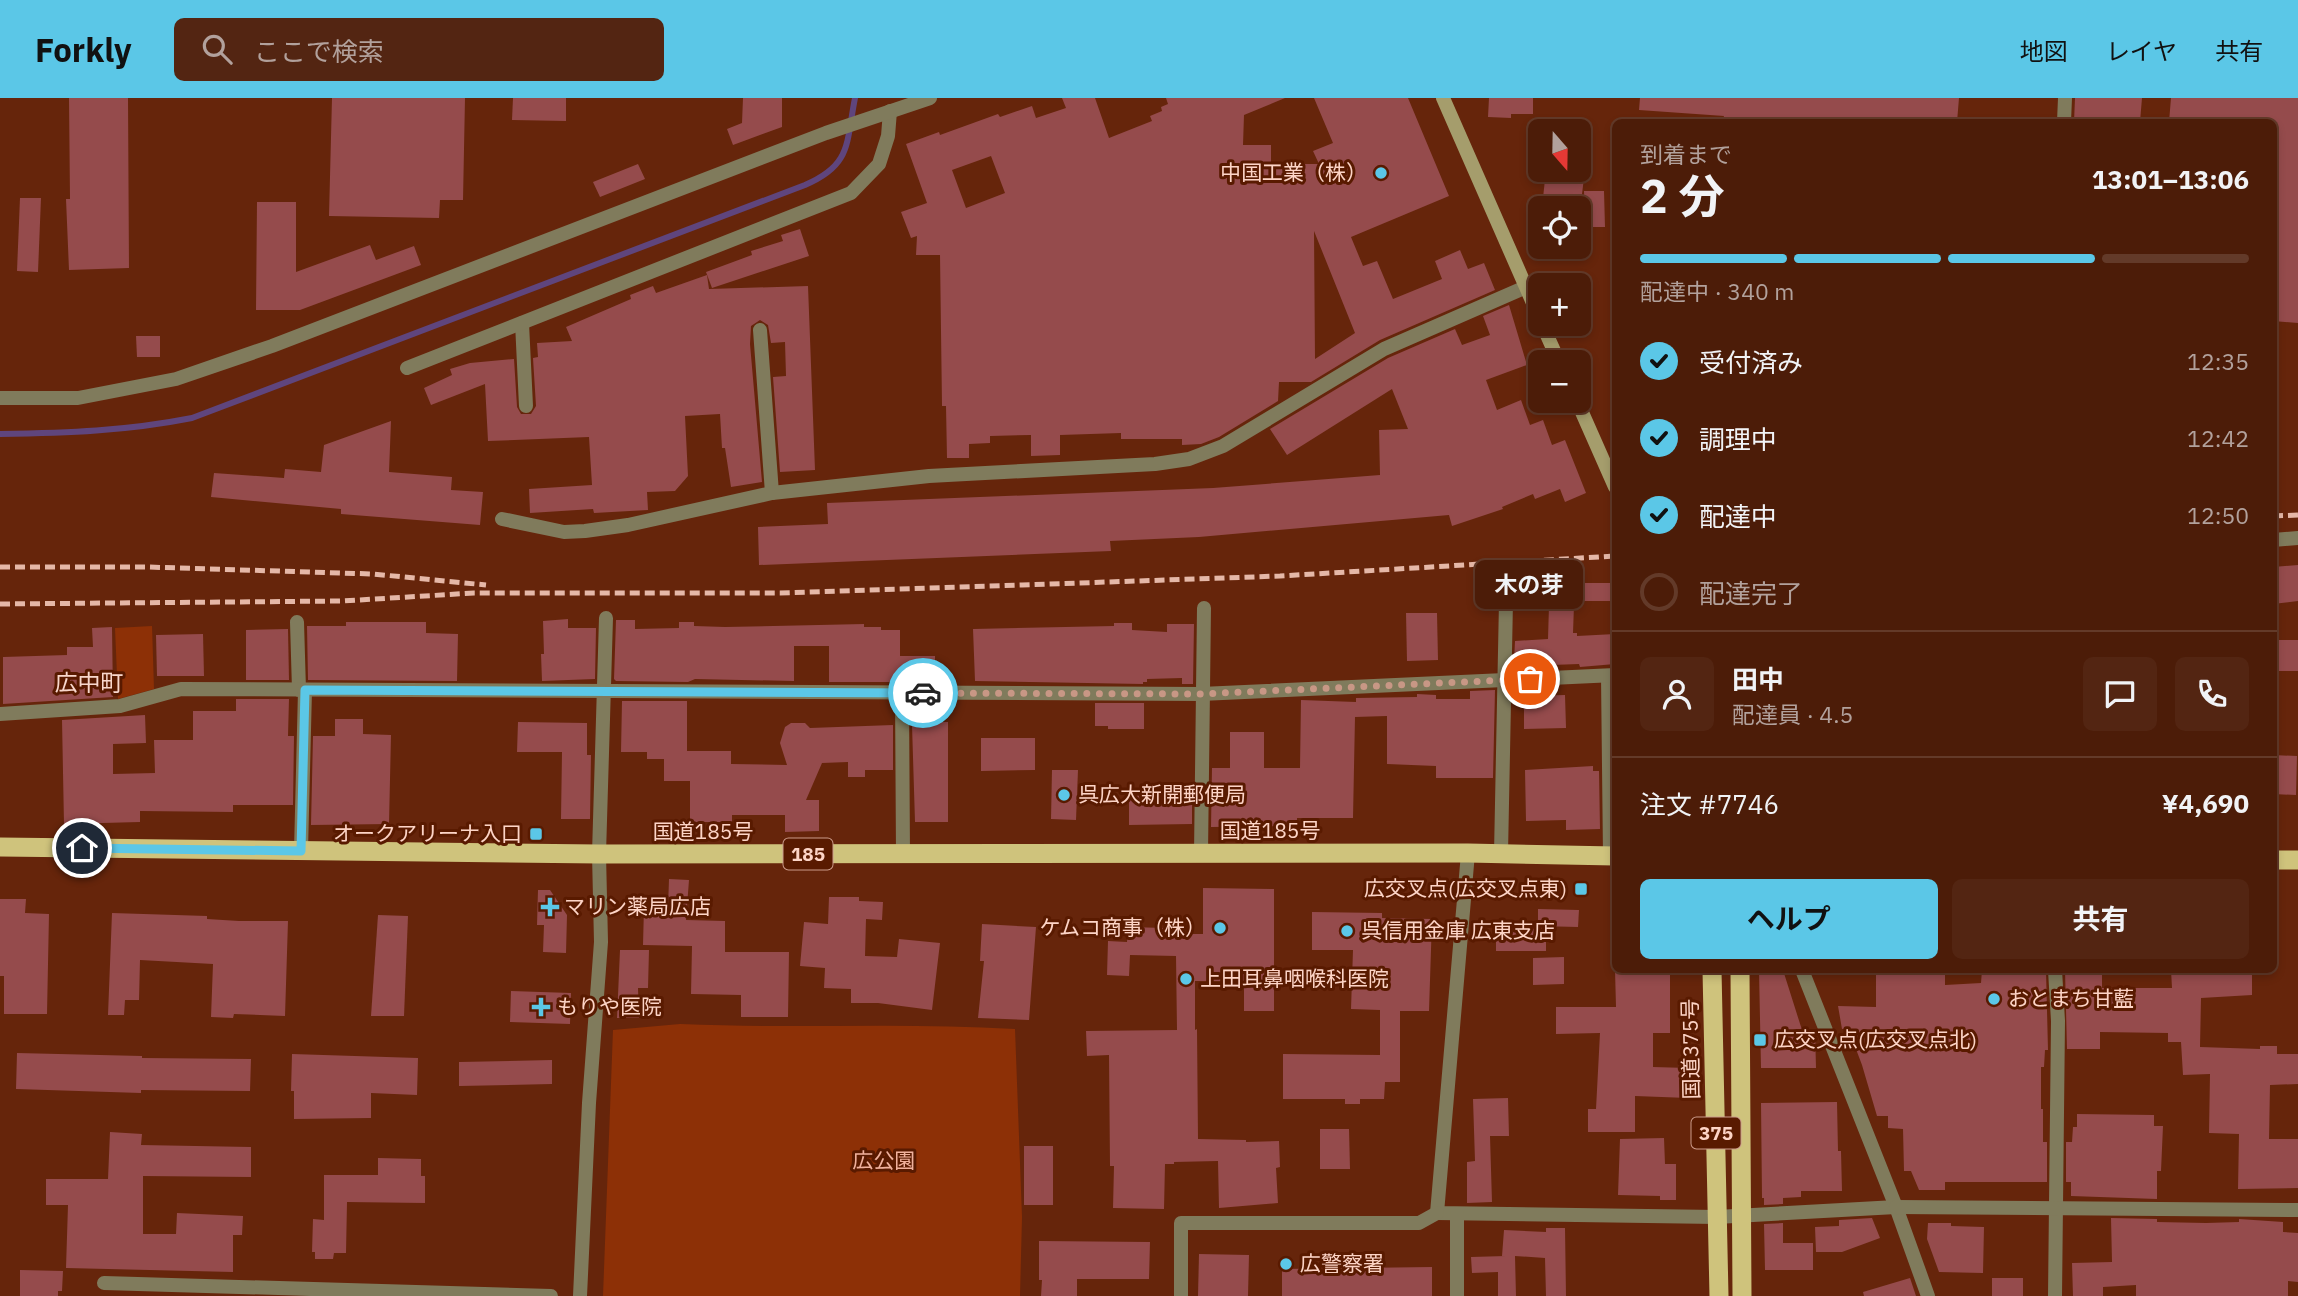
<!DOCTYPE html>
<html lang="ja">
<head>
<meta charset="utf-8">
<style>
  body { margin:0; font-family:"IBM Plex Sans","Noto Sans JP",sans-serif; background:#532512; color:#f1f3f6; height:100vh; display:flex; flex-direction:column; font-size:26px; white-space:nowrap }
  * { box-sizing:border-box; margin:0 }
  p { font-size:23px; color:#b2a19c }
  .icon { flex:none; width:38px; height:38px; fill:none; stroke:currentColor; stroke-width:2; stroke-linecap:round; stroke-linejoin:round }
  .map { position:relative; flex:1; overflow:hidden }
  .drawer { position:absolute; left:1612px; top:21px; width:665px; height:854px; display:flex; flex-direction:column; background:#4c1c08; border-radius:10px; box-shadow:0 4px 10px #0003,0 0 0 2px #633a29 }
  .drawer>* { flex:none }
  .needle { width:46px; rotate:160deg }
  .buttons { position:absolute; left:1528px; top:21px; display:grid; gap:14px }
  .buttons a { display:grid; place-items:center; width:63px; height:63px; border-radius:10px; background:#4c1c08; box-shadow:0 4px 10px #0003,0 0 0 2px #633a29; font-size:35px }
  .pin { position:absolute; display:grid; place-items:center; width:60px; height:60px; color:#fff; margin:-30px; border:4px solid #fff; border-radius:50%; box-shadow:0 2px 7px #0007 }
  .courier { position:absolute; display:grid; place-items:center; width:70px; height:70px; margin:-35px; border:5px solid #5bc7e7; border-radius:50%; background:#fff; color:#222; box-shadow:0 2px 9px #0007 }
  .bubble { position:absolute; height:49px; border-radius:10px; background:#4c1c08; box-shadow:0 4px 10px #0003,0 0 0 2px #633a29; font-size:23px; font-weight:700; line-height:49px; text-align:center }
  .summary em { font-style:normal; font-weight:700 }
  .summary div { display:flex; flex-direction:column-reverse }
  .summary { display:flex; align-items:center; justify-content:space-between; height:119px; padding:0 28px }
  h1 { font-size:46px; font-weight:700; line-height:52px }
  .bar { display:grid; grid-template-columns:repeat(4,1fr); gap:10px 7px; align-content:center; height:84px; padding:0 28px }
  .bar i { height:9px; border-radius:5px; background:#633a29 }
  .bar .on { background:#5bc7e7 }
  .bar p { grid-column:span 4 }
  .line { display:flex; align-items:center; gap:18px; padding:0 28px; border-top:2px solid #633a29 }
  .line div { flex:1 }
  .round { display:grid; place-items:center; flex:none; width:74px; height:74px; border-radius:10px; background:#532512 }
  ol { padding:0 28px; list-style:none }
  li { display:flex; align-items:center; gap:21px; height:77px }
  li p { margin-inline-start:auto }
  li .icon { padding:7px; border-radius:50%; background:#5bc7e7; color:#111; stroke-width:4 }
  li:last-child { color:#b2a19c }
  li i { width:38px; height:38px; border:4px solid #633a29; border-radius:50% }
  .button { display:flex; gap:14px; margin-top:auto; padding:14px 28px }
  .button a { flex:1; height:80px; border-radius:10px; background:#5bc7e7; color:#111; font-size:28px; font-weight:700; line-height:80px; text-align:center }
  .button a+a { background:#532512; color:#f1f3f6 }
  header { display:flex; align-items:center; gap:42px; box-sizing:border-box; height:98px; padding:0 35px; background:#5bc7e7; color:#111 }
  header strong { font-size:33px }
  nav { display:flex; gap:38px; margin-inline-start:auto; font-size:24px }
  .search { width:490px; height:63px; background:#532512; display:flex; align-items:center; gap:18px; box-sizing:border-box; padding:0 24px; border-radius:10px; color:#b2a19c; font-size:26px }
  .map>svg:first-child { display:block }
  .green { fill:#8d3006 }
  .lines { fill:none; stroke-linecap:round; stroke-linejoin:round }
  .stream { stroke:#5f457d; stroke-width:6 }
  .building { fill:#954b4c; fill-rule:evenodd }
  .minor { stroke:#807b5c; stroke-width:14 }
  .tertiary { stroke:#807b5c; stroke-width:14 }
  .secondary { stroke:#a59d6c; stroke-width:14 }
  .trunk { stroke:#cfc37c; stroke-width:19 }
  .rail { stroke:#e5b8a8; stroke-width:5; stroke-dasharray:10 5; stroke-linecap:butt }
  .done { stroke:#c89785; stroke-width:7; stroke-dasharray:0 12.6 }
  .route { stroke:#5bc7e7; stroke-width:9 }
  .poi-dot { fill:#5bc7e7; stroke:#591a00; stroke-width:2.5 }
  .labels { text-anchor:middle; stroke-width:6; stroke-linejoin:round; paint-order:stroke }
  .shield { fill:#591a00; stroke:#cc9c8b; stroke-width:2 }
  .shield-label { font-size:19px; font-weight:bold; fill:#fdd4c6 }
  .poi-label { font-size:21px; fill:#fdd4c6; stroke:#591a00; text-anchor:start }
  .street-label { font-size:21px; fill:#fdd4c6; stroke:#591a00 }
  .park-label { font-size:21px; fill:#f0b19c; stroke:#591a00 }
  .neighbourhood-label { font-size:23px; fill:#f8d7cc; stroke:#591a00 }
</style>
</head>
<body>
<header>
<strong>Forkly</strong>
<div class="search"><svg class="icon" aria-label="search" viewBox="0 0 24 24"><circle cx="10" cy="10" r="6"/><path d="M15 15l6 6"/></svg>ここで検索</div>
<nav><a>地図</a><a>レイヤ</a><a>共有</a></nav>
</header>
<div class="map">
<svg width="2298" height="1198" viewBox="0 0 2298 1198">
  <rect width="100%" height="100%" fill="#66250b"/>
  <!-- green -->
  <g class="green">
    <path d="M152 528 154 591 118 601 115 530Z"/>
    <path d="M680 926C792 931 904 924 1015 931L1022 1119 1020 1198H603L613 932Z"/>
  </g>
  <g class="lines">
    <!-- stream -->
    <path class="stream" d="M0 336C67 335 126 333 192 320L805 87C852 67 846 45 855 0"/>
  </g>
  <!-- building -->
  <g class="building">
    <path d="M69 0H128L129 170 69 172 66 101H70Z"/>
    <path d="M332 0H465L463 102H440L439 120 329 118Z"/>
    <path d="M513 0H566V23L512 22Z"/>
    <path d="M743 0H782V29L733 47 727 31 742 25Z"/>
    <path d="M1062 0H1095L1109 40 1152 23 1150 18 1162 13 1161 9 1168 6 1166 0H1285L1244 17 1243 47H1271V66H1319L1313 53 1333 45 1314 0H1408L1449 98 1351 139 1363 168 1377 163 1393 201 1442 181 1435 163 1460 152 1468 171 1484 165 1495 192 1380 242 1311 284H1279L1278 303 1219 339 1201 346 1182 347V341H1121V335L1060 337V357L1031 358V337L990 338V345L969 346V360H947L946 308H942L940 157H916L917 138 911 140 901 114 927 105 906 46 939 34 940 37 998 16 1000 19 1032 8 1036 20 1066 10ZM991 58 1005 95 966 110 952 72ZM1314 133 1355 235 1315 261Z"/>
    <path d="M1489 0H1533V16H1511V20L1488 19Z"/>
    <path d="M1640 0H1959L1957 24H1777L1723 21 1724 18 1639 12Z"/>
    <path d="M2075 0H2142L2140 24H2074Z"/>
    <path d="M2171 0H2298V225L2273 223V24H2169Z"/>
    <path d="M638 66 645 81 600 99 593 84Z"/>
    <path d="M1546 72H1585L1581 104 1543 100Z"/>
    <path d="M1584 93H1604L1605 129H1585Z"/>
    <path d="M20 100H41L38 174 17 173Z"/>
    <path d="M257 104H296V174L370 147 376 162 414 148 421 167 300 212H256Z"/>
    <path d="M800 131 809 158 712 190 706 174 752 157 751 153 783 143 781 137Z"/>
    <path d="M707 177 709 191 808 188 815 372 780 374 773 279 786 278 785 244 771 245 768 227 760 222 751 228 750 246 762 384 731 389 725 350H722L720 316 685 318 688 378 675 393 647 394 648 412 594 415 593 411 530 415 529 391 592 387 589 339 488 343 485 286 431 307 424 290 452 277 450 271 470 265 514 261 517 309 521 316H531L536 308 533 260 538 259 537 245 572 243 566 229 631 201 630 197 653 188 656 195Z"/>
    <path d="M1509 207 1527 267 1486 282 1497 312 1521 302 1530 327 1543 322 1552 347 1565 342 1586 395 1565 404 1560 391 1535 401 1533 396 1502 409 1503 411 1452 428 1449 417 1199 439 1110 443 1111 453 759 467 758 429 828 426 827 405 1213 390 1380 377 1379 332 1408 331 1392 291 1287 357 1270 331 1388 260 1455 231 1462 247 1490 237 1483 218Z"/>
    <path d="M136 238H160V259H137Z"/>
    <path d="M391 323 389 374 452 379 451 392 483 394 480 427 341 416V411L211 399 214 375 284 380 285 371 321 374 324 347Z"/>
    <path d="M2298 467V503L2273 506V469Z"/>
    <rect x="1576" y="485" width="39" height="18"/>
    <path d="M1549 507H1574L1573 535H1577V538L1615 536V566L1580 569 1579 566 1523 568V564H1514L1515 543 1548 541Z"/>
    <path d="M1406 515H1437L1438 562 1407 563Z"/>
    <path d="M568 521V530H596L595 581 542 583 541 556H544L543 523Z"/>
    <path d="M616 522H635V531L679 530V524H694V528L725 529 864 526V529H881V532H900V558H935V572L900 573V584H829V548H794V583L695 581 688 584 616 583 614 581Z"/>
    <path d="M346 524H426V535L458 536 457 583 308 582 307 528H346Z"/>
    <path d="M1114 525H1132V532L1167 534V526H1194L1193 586H1182V580L1147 581V584H1143V586L975 583 973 531 1114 528Z"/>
    <path d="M112 529 113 599 3 606V559L67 557V549H93L92 530Z"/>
    <path d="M288 531 289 582H246V532Z"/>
    <path d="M203 536 204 578H157L156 537Z"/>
    <rect x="2273" y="542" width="25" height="31"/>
    <path d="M1495 592 1493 680H1436V668L1387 666V618L1355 619 1353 720H1297V728L1211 729 1212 670H1230V634H1264V670H1300L1301 602 1356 604V600L1417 599V596L1436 597V601H1470V593Z"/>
    <path d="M1565 597 1566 630 1524 631V598Z"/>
    <path d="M236 601H289L288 638H294L293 707H233V714L140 713V724L64 726 62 622 145 617 146 645 113 646V676L155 675 154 642H193V613H236Z"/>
    <path d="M622 603H687V653H731V666L787 667 780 645 785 629 791 625H805L810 630 893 627V672H865V679H848V664L822 665 806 702H819V733L785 734V717H732V724H690V683H664V661H647V654H621Z"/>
    <path d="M1095 605H1144V631H1108V628H1095Z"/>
    <path d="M335 621H363V636L391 637 389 726 311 727 313 638H335Z"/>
    <path d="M518 624 587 625V657H591L590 721H561L562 654H517Z"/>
    <path d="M915 624H948V724H915L912 627H915Z"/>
    <path d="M981 640H1035V672L981 673Z"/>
    <path d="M2273 657 2297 658 2296 697 2273 696Z"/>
    <path d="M1593 668V673H1599L1600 731 1566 732V722L1526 723 1525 672Z"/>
    <path d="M1052 672H1078L1076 722 1051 721Z"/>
    <path d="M1192 697V726L1129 727V698Z"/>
    <path d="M669 781 689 782 686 822 725 823V854H789L788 919H741V897L691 896 692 848 643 847 644 809 668 810Z"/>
    <path d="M1203 790 1274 791V913H1244V883H1195V932L1197 931 1198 1041 1246 1042V1044L1279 1043 1280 1069 1276 1070 1278 1105 1219 1110 1218 1063 1174 1064V1066H1165L1164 1111 1113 1110 1114 1068H1110L1109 957 1087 958 1086 933 1177 932 1176 858 1130 857 1129 878 1107 877 1108 843 1127 844 1128 829 1165 830 1164 836H1203Z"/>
    <path d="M538 792H550L567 817 566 855 543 854 544 827H537Z"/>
    <path d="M829 799H859V803L883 804 882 822 866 821 865 858 897 859 899 841 940 845 932 912 878 905H851V891L824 890 825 870 800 868 804 824 828 826Z"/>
    <path d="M0 801H26L25 815 49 816 47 916H4V878H0Z"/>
    <path d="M1538 811 1579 812 1578 829 1538 828Z"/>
    <path d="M1312 814 1382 815V820L1432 821 1429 913H1400V984H1385L1384 1001H1360V1006H1345V1001H1283V956L1380 957V912L1351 911 1353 852H1312Z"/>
    <path d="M112 815 207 818V821L239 823H288L285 918 234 916 233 920 211 919 213 866 140 862 139 902H125L124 917H108Z"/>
    <path d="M378 817 408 818 404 918H371Z"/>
    <path d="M982 826 1036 829 1029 922 978 920 984 863H980Z"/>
    <path d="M1496 830 1546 831V853H1496Z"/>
    <path d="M620 852H649L648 890H638L639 920H617Z"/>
    <path d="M1564 859V886L1533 887V860Z"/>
    <path d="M1615 872H1670V935H1653V969L1688 970V1000L1635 998V1034H1588V1011H1596L1600 935 1556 936V909H1616Z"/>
    <path d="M1759 872H1783L1802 932H1815L1816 970H1761Z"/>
    <path d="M1876 872H1945V887L1981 885 1982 872H2046L2048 952H2045L2044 969H2041V1011H2043V1044H2047V1084H1945V1092H1919L1911 1073H1904L1903 1031 1888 1030V1018H1877L1862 967 1848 930 1842 931 1838 908 1876 909Z"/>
    <path d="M2065 872H2095V877H2102V890H2172L2171 872H2252V897L2201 900 2200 949 2260 951V948H2277V956H2298V986L2270 987 2269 1041H2298V1090L2238 1091 2239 1036 2209 1035 2210 976 2183 977 2181 944H2168V935L2100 934V951H2067Z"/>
    <path d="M511 893 571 895 570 926 510 924Z"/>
    <path d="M17 955 142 958V960L251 961 250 993 141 992V995L16 991Z"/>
    <path d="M292 956 418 960 417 997 371 995V1020L294 1021V993H291Z"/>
    <path d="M552 962V986L459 988V964Z"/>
    <path d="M1508 1000 1509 1038H1490L1492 1104 1467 1105V1064L1475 1063 1473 1001Z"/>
    <path d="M1837 1004 1838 1053H1841L1842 1093H1801V1099L1783 1100V1106L1764 1107V1100H1762L1761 1005Z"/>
    <path d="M2077 1016 2154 1017V1028H2163L2161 1073H2157V1101L2071 1098V1084H2066V1044H2072L2073 1029H2077Z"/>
    <path d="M1320 1031H1349L1350 1071H1320Z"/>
    <path d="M110 1034 142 1036 141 1047 251 1049V1079L143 1078V1136H176L177 1115 243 1118 242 1137H233V1174L66 1170 68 1107H46V1081H108Z"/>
    <path d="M1664 1040 1665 1066H1676V1102H1660V1098L1618 1097 1620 1041Z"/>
    <rect x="1024" y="1048" width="29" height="59"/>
    <path d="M378 1060 421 1061V1078H425V1105L347 1104 346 1155H334L333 1161H315V1154H312L313 1121 324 1122V1077H378Z"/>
    <path d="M1872 1120 1880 1140 1842 1154H1816L1815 1129 1839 1128V1122Z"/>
    <path d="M2111 1120 2157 1121V1124L2206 1125 2239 1124V1121L2283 1124V1134L2298 1135V1184L2288 1183V1198H2136V1187L2103 1189V1198H2073L2072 1165 2112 1164Z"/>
    <path d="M1783 1125V1145H1813V1172H1765L1764 1126Z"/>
    <path d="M1928 1125H1951V1128L1984 1129 1983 1175 1939 1174 1927 1141Z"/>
    <path d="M1546 1130H1565L1566 1198H1546L1545 1160 1515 1158 1516 1198H1498V1174L1472 1175 1471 1159 1506 1158H1502L1504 1132 1546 1134Z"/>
    <path d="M1039 1143 1150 1144 1149 1181H1077V1198H1041L1042 1182H1039Z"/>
    <path d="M1199 1156 1249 1157 1248 1198H1198Z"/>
    <path d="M1432 1169V1198H1282V1171Z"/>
    <path d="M20 1172 63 1173 62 1193H58V1198H20Z"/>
    <path d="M1910 1180 1916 1198H1864L1863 1194Z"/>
    <rect x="1992" y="1180" width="31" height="18"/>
  </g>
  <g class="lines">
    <!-- minor -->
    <g class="minor">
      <path d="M2064 24 2065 0"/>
      <path d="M522 225 526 308"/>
      <path d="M760 232 772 395"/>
      <path d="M407 270 851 95 879 66 888 38 890 13"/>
      <path d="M502 421 564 434 585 433 628 427 772 395 929 378 1155 366 1189 361 1223 348 1384 251 1526 189"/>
      <path d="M2273 442 2298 440"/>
      <path d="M297 524 299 592"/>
      <path d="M1608 578 1610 758"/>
      <path d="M902 595 903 756"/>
      <path d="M0 616 120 608 181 591 1201 596 1615 577"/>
      <path d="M301 753 305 592"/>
      <path d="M1468 755 1437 1115 1717 1119 1896 1109"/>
      <path d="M599 756 606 520"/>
      <path d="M1201 756 1204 510"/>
      <path d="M1501 756 1506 503"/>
      <path d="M104 1185 551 1198"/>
      <path d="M1181 1198V1125H1419L1437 1115"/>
      <path d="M1457 1198V1116"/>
      <path d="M2055 1198 2058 923 2055 872"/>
    </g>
    <!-- tertiary -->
    <g class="tertiary">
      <path d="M0 300H78L176 281 272 248 826 35 930 0"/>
      <path d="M1802 872 1896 1109 1928 1198"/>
      <path d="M1896 1109 2298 1112"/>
      <path d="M580 1198 589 1005 601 844 599 756"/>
    </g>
    <!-- secondary -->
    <g class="secondary">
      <path d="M1443 0 1540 221"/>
      <path d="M1542 226 1559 264"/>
      <path d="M1577 303 1615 389"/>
    </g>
    <!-- trunk -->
    <g class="trunk">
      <path d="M0 749 599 756 1468 755 1615 758"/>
      <path d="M2273 762H2298"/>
      <path d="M1712 872 1719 1198"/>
      <path d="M1740 872 1742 1198"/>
    </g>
    <!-- rail -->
    <g class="rail">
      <path d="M2273 418 2298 417"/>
      <path d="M0 469H147L373 476 486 487"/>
      <path d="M0 506 342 503 474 495H780L1022 487 1280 478 1615 458"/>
    </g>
  </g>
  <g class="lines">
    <!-- done -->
    <path class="done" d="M923 595 1200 596 1530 581"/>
    <!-- route -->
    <path class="route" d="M82 750 301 753 305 592 923 595"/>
  </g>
  <!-- markers -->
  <g class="poi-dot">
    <circle cx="1381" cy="75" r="7"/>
    <circle cx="1064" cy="697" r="7"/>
    <rect x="529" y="729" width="14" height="14" rx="3.5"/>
    <rect x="1574" y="784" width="14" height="14" rx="3.5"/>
    <path d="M546.5 798.5h7v7h7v7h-7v7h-7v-7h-7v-7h7z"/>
    <circle cx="1220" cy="830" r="7"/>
    <circle cx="1347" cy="833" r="7"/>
    <circle cx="1186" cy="881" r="7"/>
    <circle cx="1994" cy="901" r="7"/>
    <path d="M537.5 898.5h7v7h7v7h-7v7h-7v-7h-7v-7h7z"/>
    <rect x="1753" y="935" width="14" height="14" rx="3.5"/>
    <circle cx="1286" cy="1166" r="7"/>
  </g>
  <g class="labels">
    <!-- shield labels -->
    <g class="shield">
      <rect x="783.5" y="740.5" width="49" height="31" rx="5"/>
      <rect x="1691.5" y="1019.5" width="49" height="31" rx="5"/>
    </g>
    <g class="shield-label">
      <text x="808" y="763">185</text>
      <text x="1716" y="1042">375</text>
    </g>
    <!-- poi labels -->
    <g class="poi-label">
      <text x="1367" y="82" text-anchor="end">中国工業（株）</text>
      <text x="1078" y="704">呉広大新開郵便局</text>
      <text x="522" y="743" text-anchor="end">オークアリーナ入口</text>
      <text x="1567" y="798" text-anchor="end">広交叉点(広交叉点東)</text>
      <text x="564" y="816">マリン薬局広店</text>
      <text x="1206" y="837" text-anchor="end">ケムコ商事（株）</text>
      <text x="1361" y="840">呉信用金庫 広東支店</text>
      <text x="1200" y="888">上田耳鼻咽喉科医院</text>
      <text x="2008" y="908">おとまち甘藍</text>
      <text x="557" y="916">もりや医院</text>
      <text x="1774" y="949">広交叉点(広交叉点北)</text>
      <text x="1300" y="1173">広警察署</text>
    </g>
    <!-- street labels -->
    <g class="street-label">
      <text x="1270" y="740">国道185号</text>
      <text x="703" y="741">国道185号</text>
      <text transform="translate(1691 951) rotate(-91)" y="7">国道375号</text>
    </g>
    <!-- park labels -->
    <g class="park-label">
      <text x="884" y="1070">広公園</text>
    </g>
    <!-- neighbourhood labels -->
    <g class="neighbourhood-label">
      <text x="89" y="593">広中町</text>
    </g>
  </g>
</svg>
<div class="buttons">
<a><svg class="needle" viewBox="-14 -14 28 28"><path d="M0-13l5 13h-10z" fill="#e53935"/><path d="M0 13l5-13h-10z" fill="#b2a19c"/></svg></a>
<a><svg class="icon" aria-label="locate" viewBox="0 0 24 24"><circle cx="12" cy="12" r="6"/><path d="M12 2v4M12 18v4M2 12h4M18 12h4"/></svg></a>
<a>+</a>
<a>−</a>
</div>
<div class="pin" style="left:1530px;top:581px;background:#ea580c"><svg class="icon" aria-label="bag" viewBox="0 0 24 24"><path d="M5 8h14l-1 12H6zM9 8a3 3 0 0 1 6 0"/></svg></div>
<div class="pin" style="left:82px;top:750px;background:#1f2937"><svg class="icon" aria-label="home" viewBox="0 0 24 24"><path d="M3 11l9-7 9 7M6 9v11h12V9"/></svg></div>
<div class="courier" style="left:923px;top:595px"><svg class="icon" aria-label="car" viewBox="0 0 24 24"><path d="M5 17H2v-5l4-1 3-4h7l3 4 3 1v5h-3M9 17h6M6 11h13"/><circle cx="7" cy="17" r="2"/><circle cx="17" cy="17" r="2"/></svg></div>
<div class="bubble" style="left:1475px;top:462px;width:108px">木の芽</div>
<section class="drawer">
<div class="summary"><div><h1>2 分</h1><p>到着まで</p></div><em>13:01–13:06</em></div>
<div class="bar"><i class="on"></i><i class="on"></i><i class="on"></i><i></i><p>配達中 · 340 m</p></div>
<ol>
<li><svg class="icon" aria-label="check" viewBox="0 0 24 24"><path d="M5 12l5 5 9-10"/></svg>受付済み<p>12:35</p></li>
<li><svg class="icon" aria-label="check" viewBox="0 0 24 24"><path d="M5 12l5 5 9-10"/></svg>調理中<p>12:42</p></li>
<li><svg class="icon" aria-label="check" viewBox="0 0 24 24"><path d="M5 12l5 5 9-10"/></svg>配達中<p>12:50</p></li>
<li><i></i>配達完了</li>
</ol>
<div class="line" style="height:126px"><a class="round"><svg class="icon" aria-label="person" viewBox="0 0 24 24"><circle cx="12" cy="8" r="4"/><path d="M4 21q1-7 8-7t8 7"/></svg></a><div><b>田中</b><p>配達員 · 4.5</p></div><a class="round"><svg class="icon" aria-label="chat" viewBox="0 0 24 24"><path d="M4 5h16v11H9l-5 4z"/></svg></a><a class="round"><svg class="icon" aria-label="phone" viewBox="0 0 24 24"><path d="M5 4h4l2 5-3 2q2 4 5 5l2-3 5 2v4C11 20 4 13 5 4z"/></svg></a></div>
<div class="line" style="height:91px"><div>注文 #7746</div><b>¥4,690</b></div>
<div class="button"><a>ヘルプ</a><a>共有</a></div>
</section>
</div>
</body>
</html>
